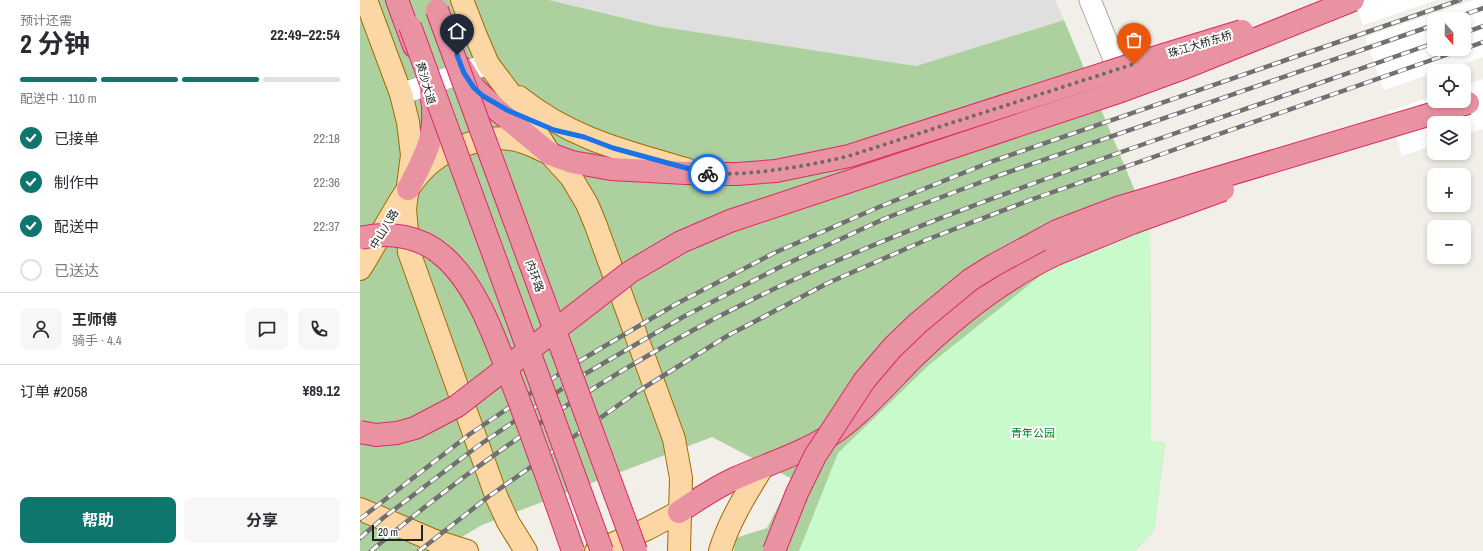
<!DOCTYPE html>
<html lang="zh">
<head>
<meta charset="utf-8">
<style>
  body { margin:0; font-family:"Archivo Narrow","Noto Sans SC",sans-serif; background:#f7f7f7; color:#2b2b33; height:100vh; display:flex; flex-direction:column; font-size:15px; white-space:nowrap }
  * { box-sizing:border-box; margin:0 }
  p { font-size:13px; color:#7c7c81 }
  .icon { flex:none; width:22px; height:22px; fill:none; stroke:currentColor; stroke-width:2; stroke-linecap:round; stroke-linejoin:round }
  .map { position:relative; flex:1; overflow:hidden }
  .details { display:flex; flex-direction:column; background:#fff; width:360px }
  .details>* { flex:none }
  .needle { width:26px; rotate:160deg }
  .controls { position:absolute; left:1067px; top:12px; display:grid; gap:8px }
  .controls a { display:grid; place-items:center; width:44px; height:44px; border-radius:8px; background:#fff; box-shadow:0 2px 6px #0003; font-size:20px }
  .scale { position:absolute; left:12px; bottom:10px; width:51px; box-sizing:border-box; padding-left:4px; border:2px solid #222; border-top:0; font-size:11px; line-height:14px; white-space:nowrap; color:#222; -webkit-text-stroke:3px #fff; paint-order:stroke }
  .pin { position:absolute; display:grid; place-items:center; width:34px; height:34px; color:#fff; margin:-41px -17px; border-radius:50% 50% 50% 0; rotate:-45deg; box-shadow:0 0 4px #0007 }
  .pin .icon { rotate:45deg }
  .courier { position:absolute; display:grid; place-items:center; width:40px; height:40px; margin:-20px; border:3px solid #1a73e8; border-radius:50%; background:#fff; color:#222; box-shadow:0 1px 5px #0007 }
  .headline em { font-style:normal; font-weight:700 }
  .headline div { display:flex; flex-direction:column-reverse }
  .headline { display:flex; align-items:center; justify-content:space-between; height:68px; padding:0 20px }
  h1 { font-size:26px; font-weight:700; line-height:30px }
  .bar { display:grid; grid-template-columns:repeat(4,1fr); gap:6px 4px; align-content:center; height:48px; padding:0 20px }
  .bar i { height:5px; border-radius:3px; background:#e1e1e2 }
  .bar .current { background:#0f766e }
  .bar p { grid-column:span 4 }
  .line { display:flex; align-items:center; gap:10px; padding:0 20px; border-top:1px solid #e1e1e2 }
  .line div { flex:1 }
  .round { display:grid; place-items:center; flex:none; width:42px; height:42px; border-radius:8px; background:#f7f7f7 }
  ol { padding:0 20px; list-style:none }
  li { display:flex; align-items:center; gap:12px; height:44px }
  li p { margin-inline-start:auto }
  li .icon { padding:4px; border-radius:50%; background:#0f766e; color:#fff; stroke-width:4 }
  li:last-child { color:#7c7c81 }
  li i { width:22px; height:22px; border:2px solid #e1e1e2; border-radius:50% }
  .cta { display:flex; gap:8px; margin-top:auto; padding:8px 20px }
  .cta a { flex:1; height:46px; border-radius:8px; background:#0f766e; color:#fff; font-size:16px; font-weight:700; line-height:46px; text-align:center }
  .cta a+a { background:#f7f7f7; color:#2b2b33 }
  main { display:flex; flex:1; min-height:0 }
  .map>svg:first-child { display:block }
  .residential { fill:#e0dfdf }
  .forest { fill:#add19e }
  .park { fill:#c8facc }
  .pier { fill:#fff; fill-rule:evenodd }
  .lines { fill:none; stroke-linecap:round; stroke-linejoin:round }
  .minor-casing { stroke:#a9a9a9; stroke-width:23 }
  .major-casing { stroke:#a06b00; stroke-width:24 }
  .highway-casing { stroke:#dc2a67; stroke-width:24 }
  .minor { stroke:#fff; stroke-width:21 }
  .major { stroke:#fcd6a4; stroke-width:22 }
  .highway { stroke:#e892a2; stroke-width:22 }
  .rail-casing { stroke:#707070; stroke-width:4.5 }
  .rail { stroke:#fff; stroke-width:3; stroke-dasharray:9; stroke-linecap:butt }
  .highway-bridge-casing { stroke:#dc2a67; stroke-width:24; stroke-linecap:butt }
  .highway-bridge { stroke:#e892a2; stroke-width:22 }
  .done { stroke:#6b6a68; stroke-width:4; stroke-dasharray:0 7.2 }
  .route { stroke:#1a73e8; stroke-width:5 }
  .labels { text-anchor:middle; stroke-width:4; stroke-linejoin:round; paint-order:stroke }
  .street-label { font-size:11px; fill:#222; stroke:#fff }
  .park-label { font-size:11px; fill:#0c8416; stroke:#fff }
</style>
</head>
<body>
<main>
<section class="details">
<div class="headline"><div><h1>2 分钟</h1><p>预计还需</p></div><em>22:49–22:54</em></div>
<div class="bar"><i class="current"></i><i class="current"></i><i class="current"></i><i></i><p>配送中 · 110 m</p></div>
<ol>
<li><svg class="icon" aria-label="check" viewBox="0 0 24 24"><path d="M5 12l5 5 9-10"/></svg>已接单<p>22:18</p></li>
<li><svg class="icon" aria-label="check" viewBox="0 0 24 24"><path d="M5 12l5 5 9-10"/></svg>制作中<p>22:36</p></li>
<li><svg class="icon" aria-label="check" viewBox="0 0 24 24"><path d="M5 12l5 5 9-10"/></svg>配送中<p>22:37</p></li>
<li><i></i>已送达</li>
</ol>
<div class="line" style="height:72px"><a class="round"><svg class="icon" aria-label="person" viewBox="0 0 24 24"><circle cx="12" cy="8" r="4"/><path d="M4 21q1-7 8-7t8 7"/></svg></a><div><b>王师傅</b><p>骑手 · 4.4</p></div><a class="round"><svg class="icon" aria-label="chat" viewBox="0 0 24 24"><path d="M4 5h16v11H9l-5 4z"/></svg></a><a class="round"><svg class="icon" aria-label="phone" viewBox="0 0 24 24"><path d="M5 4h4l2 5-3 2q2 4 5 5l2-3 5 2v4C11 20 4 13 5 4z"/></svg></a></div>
<div class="line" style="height:52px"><div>订单 #2058</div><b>¥89.12</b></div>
<div class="cta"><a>帮助</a><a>分享</a></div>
</section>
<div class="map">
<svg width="1123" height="551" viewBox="0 0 1123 551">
  <rect width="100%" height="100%" fill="#f2efe9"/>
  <!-- residential -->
  <path class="residential" d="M189 0H695L704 20 556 66 297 26Z"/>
  <!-- forest -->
  <path class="forest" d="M0 0H189L297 26 556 66 704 20 790 227 791 441 805 443 794 530 775 551H374L375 538 407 528 432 479 352 437 122 525 78 551H0Z"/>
  <!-- park -->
  <path class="park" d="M790 227 791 441 805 443 794 530 775 551H439L478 453 569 365 685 272Z"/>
  <!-- pier -->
  <g class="pier">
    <path d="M995 0H1077L1003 25Z"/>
    <path d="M1114 0H1123V57L1081 71H1074V73L1024 90 1005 37ZM1074 19H1104V49H1074Z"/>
    <path d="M1123 79V129L1104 135V123H1074V145L1042 156 1029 111 1074 96V101H1104V86Z"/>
  </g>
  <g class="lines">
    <!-- minor casing -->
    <g class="minor-casing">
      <g id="minor">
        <path d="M730 0 753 57"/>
        <path d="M41 94 128 64"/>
      </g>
    </g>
    <!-- major casing -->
    <g class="major-casing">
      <g id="major">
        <path d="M6 0 41 94 48 122 52 155 45 209 49 252 137 498 148 522 166 551"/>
        <path d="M102 0 116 36 128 64 161 108 190 154 211 177 227 204 235 223 314 439 321 478 319 551"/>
        <path d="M159 97C210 138 264 151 326 169"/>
        <path d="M0 269C20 239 45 182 73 161 84 152 97 147 111 143 141 135 157 137 184 151"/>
        <path d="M0 509 75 541 107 551"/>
        <path d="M236 551 287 529 319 512"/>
        <path d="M360 551C369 521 386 494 402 468"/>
      </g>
    </g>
    <!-- highway casing -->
    <g class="highway-casing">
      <g id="highway">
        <path d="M37 0 54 46"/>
        <path d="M102 68 114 88 136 109 190 154 212 162 251 169 345 174H377L416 171"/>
        <path d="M48 189C66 155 79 132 71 93"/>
        <path d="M319 512C338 499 356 487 376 478 410 463 447 452 478 430 506 409 529 382 554 357 596 316 643 279 696 254"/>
      </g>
    </g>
    <!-- minor -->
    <use href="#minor" class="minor"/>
    <!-- major -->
    <use href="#major" class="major"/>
    <!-- highway -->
    <use href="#highway" class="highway"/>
    <!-- rail casing -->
    <g class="rail-casing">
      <g id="rail">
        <path d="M1092 19 1123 8"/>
        <path d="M1104 33 1123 26"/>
        <path d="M1104 49 1123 42"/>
        <path d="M0 519 110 434 211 366 316 304 414 253 519 207 633 161 1100 0"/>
        <path d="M0 538 23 518 118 446 218 378 323 317 420 267 526 218 640 175 1074 25"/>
        <path d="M11 551C136 445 283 349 431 281 547 228 667 185 787 143 883 110 978 77 1074 43"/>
        <path d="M59 551 128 497 277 392 367 336 468 283 566 240 673 199 1103 49"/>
      </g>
    </g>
    <!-- rail -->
    <use href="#rail" class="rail"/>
    <!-- highway-bridge casing -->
    <g class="highway-bridge-casing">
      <g id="highway-bridge">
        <path d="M77 10 276 551"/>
        <path d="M50 26 242 551"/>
        <path d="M416 171 489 156 774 64 882 31"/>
        <path d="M0 238C28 231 61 236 83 256 117 285 135 339 151 380 173 436 193 494 213 551"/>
        <path d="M696 254 772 223 863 190"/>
        <path d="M0 432 16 435 37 433 55 428 97 406 270 272 321 242 370 221 761 91 821 69 993 0"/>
        <path d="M414 551 437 493 455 456 504 381 532 348 558 323 610 280 634 265 697 231 757 208 1108 103"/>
      </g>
    </g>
    <!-- highway-bridge -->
    <use href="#highway-bridge" class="highway-bridge"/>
  </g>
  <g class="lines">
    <!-- done -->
    <path class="done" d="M348 174C396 175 442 167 489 156L774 64"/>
    <!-- route -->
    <path class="route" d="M97 55 104 73 114 88 123 96 147 110 194 130 224 137 253 148 348 174"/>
  </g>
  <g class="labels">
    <!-- street labels -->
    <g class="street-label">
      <text transform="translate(840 44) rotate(-17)" y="4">珠江大桥东桥</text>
      <text transform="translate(66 83) rotate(74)" y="4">黄沙大道</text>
      <text transform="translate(24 229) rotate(-59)" y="4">中山八路</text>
      <text transform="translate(175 276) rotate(70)" y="4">内环路</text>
    </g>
    <!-- park labels -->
    <g class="park-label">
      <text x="673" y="437">青年公园</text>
    </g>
  </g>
</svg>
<div class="controls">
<a><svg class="needle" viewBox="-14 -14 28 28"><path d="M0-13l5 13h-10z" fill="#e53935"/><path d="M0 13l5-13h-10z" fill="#7c7c81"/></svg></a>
<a><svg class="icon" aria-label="locate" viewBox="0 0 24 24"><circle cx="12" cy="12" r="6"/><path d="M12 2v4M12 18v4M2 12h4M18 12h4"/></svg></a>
<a><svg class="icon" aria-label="layers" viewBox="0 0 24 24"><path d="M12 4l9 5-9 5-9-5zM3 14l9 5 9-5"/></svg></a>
<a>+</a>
<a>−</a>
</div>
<div class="scale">20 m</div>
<div class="pin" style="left:774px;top:64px;background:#ea580c"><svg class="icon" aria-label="bag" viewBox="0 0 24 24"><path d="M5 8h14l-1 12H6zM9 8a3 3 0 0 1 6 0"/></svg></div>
<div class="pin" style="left:97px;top:55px;background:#1f2937"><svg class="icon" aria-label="home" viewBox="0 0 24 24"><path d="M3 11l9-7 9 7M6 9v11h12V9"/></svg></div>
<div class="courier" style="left:348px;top:174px"><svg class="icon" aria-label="bike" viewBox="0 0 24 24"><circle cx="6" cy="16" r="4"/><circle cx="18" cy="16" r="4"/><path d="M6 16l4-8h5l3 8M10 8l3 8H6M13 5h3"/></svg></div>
</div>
</main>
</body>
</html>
